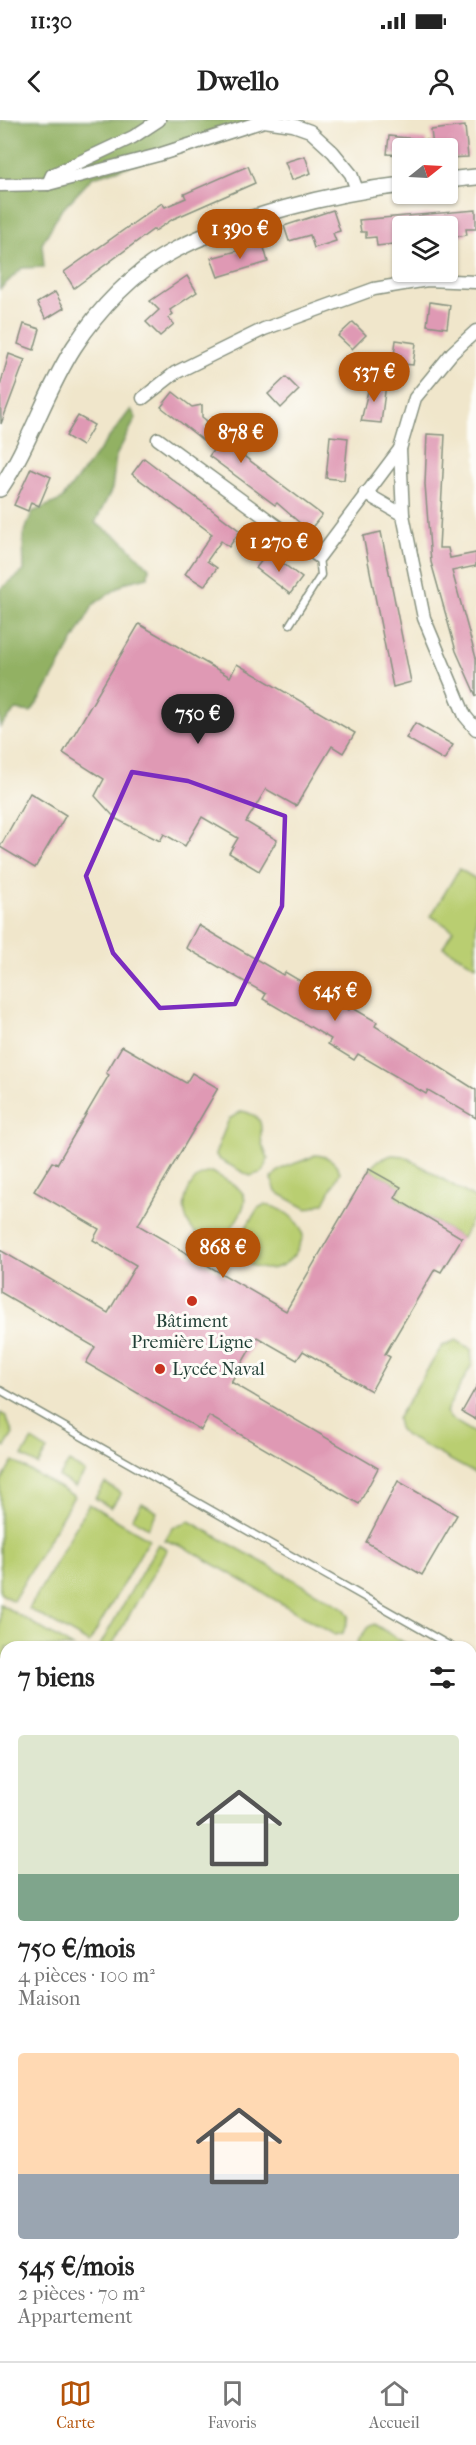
<!DOCTYPE html>
<html lang="fr">
<head>
<meta charset="utf-8">
<style>
  :root { --surface:#fff; --page:#f2f2f2; --text:#222; --muted:#767676; --line:#e0e0e0; --accent:#b45309 }
  body { margin:0; font-family:"IM FELL French Canon",serif; background:var(--page); color:var(--text); height:100vh; display:flex; flex-direction:column; font-size:22px; white-space:nowrap }
  * { box-sizing:border-box; margin:0 }
  p { font-size:20px; color:var(--muted) }
  .icon { flex:none; width:33px; height:33px; fill:none; stroke:currentColor; stroke-width:2; stroke-linecap:round; stroke-linejoin:round }
  .map { position:relative; flex:1; overflow:hidden }
  .drawer { position:absolute; left:0px; top:1521px; width:477px; height:720px; display:flex; flex-direction:column; background:var(--surface); border-radius:18px 18px 0 0; box-shadow:0 2px 4px #0004 }
  .drawer>* { flex:none }
  .needle { width:39px; rotate:72deg }
  .buttons { position:absolute; left:392px; top:18px; display:grid; gap:12px }
  .buttons a { display:grid; place-items:center; width:66px; height:66px; border-radius:6px; background:var(--surface); box-shadow:0 2px 4px #0004; font-size:30px }
  .price { position:absolute; translate:-50% -51px; padding:0 14px; border-radius:21px; background:var(--accent); color:#fff; font-size:20px; line-height:39px; filter:drop-shadow(0 2px 3px #0008) }
  .price::after { content:''; position:absolute; left:50%; top:36px; width:18px; height:14px; margin-left:-9px; background:inherit; clip-path:polygon(0 0,100% 0,50% 100%) }
  .price.selected { background:#222; color:#fff }
  ul { padding:0; list-style:none }
  li { display:grid; align-content:center; gap:12px; height:318px; padding:0 18px }
  li span { display:grid; place-items:center; height:186px; border-radius:6px; color:#555 }
  li>.icon { margin-inline-start:auto }
  span .icon { width:108px; height:108px; fill:#fffc; stroke-width:1 }
  li b { font-size:26px }
  h2 { display:flex; justify-content:space-between; align-items:center; height:72px; padding:0 18px; font-size:26px }
  .status { display:flex; justify-content:space-between; align-items:center; height:42px; padding:0 30px; background:var(--surface); direction:ltr }
  .status svg { height:16px; fill:currentColor }
  header { display:flex; justify-content:space-between; align-items:center; height:78px; padding:0 18px; background:var(--surface); font-size:27px; font-weight:800 }
  .dock { display:flex; justify-content:space-around; align-items:center; height:84px; border-top:2px solid var(--line); background:var(--surface); font-size:16px; color:var(--muted) }
  .dock a { display:grid; justify-items:center; gap:3px }
  .dock .selected { color:var(--accent) }
  .map>svg:first-child { display:block }
  .green { fill:#b9ce71; stroke:#6c8652; stroke-width:1.5 }
  .forest { fill:#92b163; stroke:#58774c; stroke-width:1.5 }
  .building { fill:#df99b4 }
  .lines { fill:none; stroke-linecap:round; stroke-linejoin:round }
  .service-casing { stroke:#889280; stroke-width:9 }
  .minor-casing { stroke:#889280; stroke-width:15 }
  .tertiary-casing { stroke:#889280; stroke-width:18 }
  .path { stroke:#889280; stroke-width:3; stroke-dasharray:1.5 4.5; stroke-linecap:butt }
  .service { stroke:#fff; stroke-width:6 }
  .minor { stroke:#fff; stroke-width:12 }
  .tertiary { stroke:#fff; stroke-width:15 }
  .marked { fill:none; stroke:#7b2cbf; stroke-width:4.5; stroke-linejoin:round }
  .poi-dot { fill:#c8321e; stroke:#fdfcf7; stroke-width:2 }
  .labels { text-anchor:middle; stroke-width:6; stroke-linejoin:round; paint-order:stroke }
  .poi-label { font-size:18px; fill:#1f3d34; stroke:#fdfcf7 }
</style>
</head>
<body>
<div class="status"><b>11:30</b><svg viewBox="0 0 49 12"><path d="M0 12V9h3v3zM5 12V6h3v6zM10 12V3h3v9zM15 12V0h3v12zM26 1h20v11H26zM47 4h2v5h-2z"/></svg></div>
<header><svg class="icon" aria-label="back" viewBox="0 0 24 24"><path d="M15 5l-7 7 7 7"/></svg>Dwello<svg class="icon" aria-label="person" viewBox="0 0 24 24"><circle cx="12" cy="8" r="4"/><path d="M4 21q1-7 8-7t8 7"/></svg></header>
<div class="map">
<svg width="476" height="2241" viewBox="0 0 476 2241">
  <rect width="100%" height="100%" fill="#fdfcf7"/>
  <filter id="ink" filterUnits="userSpaceOnUse"><feTurbulence type="fractalNoise" baseFrequency=".0167" numOctaves="2"/><feDisplacementMap in="SourceGraphic" scale="12" xChannelSelector="R" yChannelSelector="G"/><feConvolveMatrix kernelMatrix="1 2 1 2 8 2 1 2 1" color-interpolation-filters="sRGB"/></filter>
  <filter id="wash" filterUnits="userSpaceOnUse"><feTurbulence type="fractalNoise" baseFrequency=".008" numOctaves="4" result="noise"/><feDisplacementMap in="SourceGraphic" scale="24" xChannelSelector="R" yChannelSelector="G"/><feGaussianBlur stdDeviation="1.35" result="paint"/><feColorMatrix in="noise" values="0 0 0 0 0 0 0 0 0 0 0 0 0 0 0 0 0 1.4 0 .05"/><feComposite in="paint" operator="in"/></filter>
  <g filter="url(#wash)">
    <rect width="100%" height="100%" fill="#f0e6cb"/>
    <g class="green">
      <polygon points="459,749 476,759 476,846 443,827 453,810 431,796"/>
      <path d="M242,991C269,998 258,1008 262,1024C263,1028 266,1033 268,1038L263,1052L250,1056L220,1040L215,1034L229,999Z"/>
      <path d="M315,1035C327,1036 335,1040 340,1052L324,1083L307,1089L276,1072L272,1059C279,1044 299,1045 315,1035Z"/>
      <polygon points="392,1035 404,1036 476,1079 476,1092 462,1118 395,1078 401,1067 369,1049 379,1040"/>
      <path d="M212,1052C249,1073 255,1074 228,1113C213,1135 169,1105 190,1067C196,1057 200,1054 212,1052Z"/>
      <path d="M264,1085C280,1086 300,1099 303,1116C293,1149 268,1158 240,1139L236,1123L258,1088Z"/>
      <polygon points="456,1220 471,1229 472,1244 446,1292 450,1298 476,1314 476,1354 404,1315 399,1308 397,1299 442,1226"/>
      <polygon points="0,1293 6,1296 13,1314 5,1327 0,1324"/>
      <polygon points="32,1320 47,1330 38,1345 22,1336"/>
      <polygon points="13,1341 74,1376 13,1481 0,1473 0,1364"/>
      <polygon points="69,1342 85,1352 75,1367 59,1357"/>
      <polygon points="105,1363 121,1373 111,1388 95,1378"/>
      <polygon points="142,1383 157,1392 148,1408 132,1398"/>
      <polygon points="89,1384 149,1419 89,1523 29,1489"/>
      <polygon points="189,1401 344,1488 349,1496 343,1513 335,1515 188,1429 165,1420 172,1408"/>
      <polygon points="158,1424 167,1429 111,1527 99,1527"/>
      <polygon points="0,1484 73,1527 6,1527 6,1645 0,1642"/>
      <polygon points="374,1504 411,1527 359,1526 357,1522 368,1507"/>
      <polygon points="0,1704 6,1709 6,1755 0,1751"/>
      <polygon points="471,2020 476,2021 476,2083 471,2082"/>
    </g>
    <g class="forest">
      <polygon points="0,0 247,0 251,10 93,57 60,92 42,124 44,147 22,148 0,169"/>
      <polygon points="131,289 136,298 116,336 112,369 95,403 122,420 149,448 148,457 127,462 94,484 41,578 31,592 16,590 0,607 0,469 24,451 23,417 32,392 61,380"/>
    </g>
    <g id="blocks">
      <g class="building">
        <polygon points="465,6 468,37 447,38 447,28 433,27 431,10"/>
        <polygon points="389,16 426,20 426,28 402,28 402,35 387,34"/>
        <polygon points="305,36 311,53 292,60 285,42"/>
        <polygon points="248,46 255,63 173,99 155,111 154,109 74,168 64,152 162,83 165,87 186,78 184,74"/>
        <polygon points="333,90 340,111 333,113 336,121 314,128 310,115 289,121 284,106"/>
        <polygon points="476,90 476,109 466,109 467,115 455,117 455,110 447,111 447,106 402,106 402,123 377,126 376,117 366,118 366,112 361,112 359,100"/>
        <polygon points="263,124 268,142 218,157 211,138"/>
        <polygon points="187,156 197,172 170,190 173,194 168,198 174,204 160,216 146,202 159,190 150,181"/>
        <polygon points="55,172 64,188 46,199 37,183"/>
        <polygon points="430,182 450,185 447,208 427,205"/>
        <polygon points="353,202 366,215 352,229 338,216"/>
        <polygon points="24,204 40,209 34,230 18,224"/>
        <polygon points="396,220 416,223 413,245 393,243"/>
        <polygon points="9,234 25,240 1,304 0,266"/>
        <polygon points="286,257 299,270 281,288 268,274"/>
        <polygon points="370,262 386,264 381,303 361,301"/>
        <polygon points="173,272 192,287 202,285 202,297 207,301 204,306 322,395 309,411 277,383 275,385 209,336 214,329 161,287"/>
        <polygon points="78,296 94,305 82,326 66,316"/>
        <polygon points="427,314 445,315 439,428 448,428 450,438 476,433 476,446 452,451 476,538 476,576 456,531 431,442 425,364"/>
        <polygon points="330,316 348,318 344,360 326,358"/>
        <polygon points="144,338 240,411 229,427 221,421 207,441 217,448 204,466 185,454 212,414 132,354"/>
        <polygon points="31,348 51,357 39,386 31,382 28,391 14,385"/>
        <polygon points="381,412 411,562 393,567 363,416"/>
        <polygon points="268,432 302,458 290,474 256,448"/>
        <polygon points="139,504 230,557 237,544 355,613 343,633 332,626 296,686 266,669 246,702 277,720 259,751 229,733 238,718 202,697 185,726 164,714 160,721 116,699 95,676 104,659 63,633"/>
        <polygon points="415,603 453,625 444,640 406,618"/>
        <polygon points="30,673 66,695 35,748 0,727"/>
        <polygon points="198,805 283,855 285,852 349,890 351,887 377,902 375,906 476,970 476,998 428,970 426,974 358,934 354,940 328,924 331,919 263,879 266,874 186,828"/>
        <polygon points="122,926 186,963 192,953 218,968 138,1105 286,1191 369,1049 401,1067 395,1078 462,1118 441,1152 435,1149 385,1234 390,1237 371,1271 303,1231 297,1240 257,1217 231,1262 378,1348 359,1384 209,1296 201,1310 86,1243 95,1227 0,1172 0,1130 108,1193 136,1145 93,1120 99,1109 34,1071 52,1042 57,1044 109,955 106,953"/>
        <polygon points="476,1267 476,1300 462,1292"/>
        <polygon points="398,1361 457,1395 422,1455 366,1422"/>
      </g>
    </g>
  </g>
  <g filter="url(#ink)">
    <use href="#blocks" fill-opacity="0" stroke="#889280" stroke-width="1.5"/>
    <g class="lines">
      <g class="service-casing">
        <g id="service">
          <polyline points="290,504 321,455 319,437"/>
          <polyline points="0,1270 452,1527"/>
          <polyline points="471,1538 476,1541"/>
          <polyline points="471,1635 476,1626"/>
          <polyline points="0,1656 6,1660"/>
          <polyline points="0,1851 6,1854"/>
          <polyline points="471,2113 476,2104"/>
          <polyline points="191,2241 195,2235"/>
          <polyline points="399,2241 403,2235"/>
        </g>
      </g>
      <g class="minor-casing">
        <g id="minor">
          <polyline points="48,64 52,55 133,17 159,0"/>
          <polyline points="0,65 48,64 158,35 264,1 293,5 310,11 333,32 351,54 357,70"/>
          <polyline points="476,211 452,233 415,278 400,329 403,395 424,498 465,596 476,609"/>
          <polyline points="143,278 175,253 264,209 374,169 427,160 476,162"/>
          <polyline points="158,319 319,437 400,329"/>
          <polyline points="365,373 403,395"/>
          <polyline points="0,1698 6,1703"/>
          <polyline points="471,2009 476,2009"/>
        </g>
      </g>
      <g class="tertiary-casing">
        <g id="tertiary">
          <polyline points="447,60 476,57"/>
          <path d="M0,369C30,325 45,272 74,227C98,190 135,150 175,130C238,97 331,73 402,65"/>
        </g>
      </g>
      <polyline class="path" points="471,1648 476,1650"/>
      <use href="#service" class="service"/>
      <use href="#minor" class="minor"/>
      <use href="#tertiary" class="tertiary"/>
    </g>
  </g>
  <path class="marked" d="M132,652L188,661L285,696L282,786L235,884L160,888L113,833L86,756Z"/>
  <g class="poi-dot">
    <circle cx="192" cy="1181" r="6"/>
    <circle cx="160" cy="1249" r="6"/>
  </g>
  <g class="labels">
    <g class="poi-label">
      <text x="192" y="1207">Bâtiment<tspan x="192" dy="21">Première Ligne</tspan></text>
      <text x="172" y="1255" text-anchor="start">Lycée Naval</text>
    </g>
  </g>
</svg>
<div class="buttons">
<a><svg class="needle" viewBox="-14 -14 28 28"><path d="M0-13l5 13h-10z" fill="#e53935"/><path d="M0 13l5-13h-10z" fill="#767676"/></svg></a>
<a><svg class="icon" aria-label="layers" viewBox="0 0 24 24"><path d="M12 4l9 5-9 5-9-5zM3 14l9 5 9-5"/></svg></a>
</div>
<b class="price" style="left:240px;top:140px">1 390 €</b>
<b class="price" style="left:374px;top:283px">537 €</b>
<b class="price" style="left:241px;top:344px">878 €</b>
<b class="price" style="left:279px;top:453px">1 270 €</b>
<b class="price selected" style="left:198px;top:625px">750 €</b>
<b class="price" style="left:335px;top:902px">545 €</b>
<b class="price" style="left:223px;top:1159px">868 €</b>
<section class="drawer">
<h2>7 biens<svg class="icon" aria-label="filters" viewBox="0 0 24 24"><path d="M4 7h16M4 17h16"/><circle cx="9" cy="7" r="2"/><circle cx="15" cy="17" r="2"/></svg></h2>
<ul>
<li><span style="background:linear-gradient(#dfe7d0 75%,#7fa58c 0)"><svg class="icon" aria-label="home" viewBox="0 0 24 24"><path d="M3 11l9-7 9 7M6 9v11h12V9"/></svg></span><div><b>750 €/mois</b><p>4 pièces · 100 m²</p><p>Maison</p></div></li>
<li><span style="background:linear-gradient(#ffd9b3 65%,#9aa5b1 0)"><svg class="icon" aria-label="home" viewBox="0 0 24 24"><path d="M3 11l9-7 9 7M6 9v11h12V9"/></svg></span><div><b>545 €/mois</b><p>2 pièces · 70 m²</p><p>Appartement</p></div></li>
</ul>
</section>
</div>
<nav class="dock">
<a class="selected"><svg class="icon" aria-label="map" viewBox="0 0 24 24"><path d="M3 6l6-2 6 2 6-2v14l-6 2-6-2-6 2zM9 4v14M15 6v14"/></svg>Carte</a>
<a><svg class="icon" aria-label="saved" viewBox="0 0 24 24"><path d="M7 4h10v16l-5-4-5 4z"/></svg>Favoris</a>
<a><svg class="icon" aria-label="home" viewBox="0 0 24 24"><path d="M3 11l9-7 9 7M6 9v11h12V9"/></svg>Accueil</a>
</nav>
</body>
</html>
